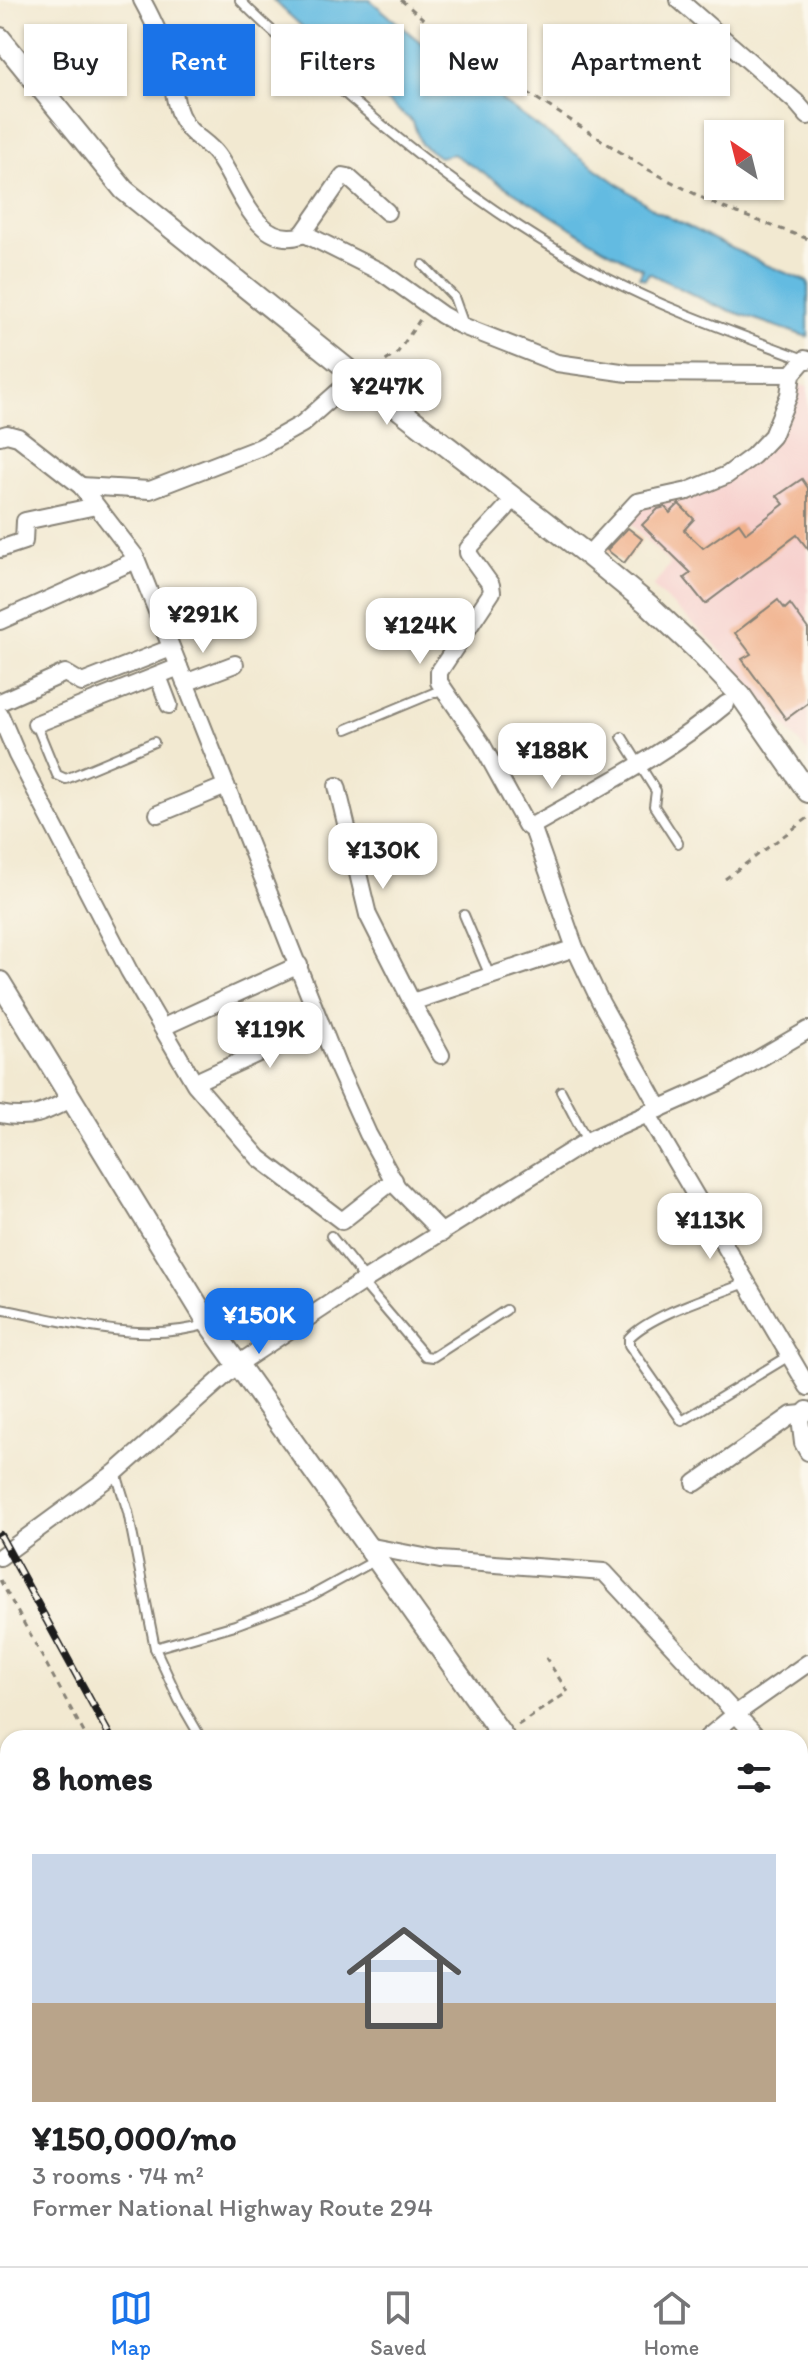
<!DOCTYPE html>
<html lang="en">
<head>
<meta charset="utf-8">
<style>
  :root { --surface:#fff; --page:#f2f2f2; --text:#202124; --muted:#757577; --line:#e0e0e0; --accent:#1a73e8 }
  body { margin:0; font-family:Itim,sans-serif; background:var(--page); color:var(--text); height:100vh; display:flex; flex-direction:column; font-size:30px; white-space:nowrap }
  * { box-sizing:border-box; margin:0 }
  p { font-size:26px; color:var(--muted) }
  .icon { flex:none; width:44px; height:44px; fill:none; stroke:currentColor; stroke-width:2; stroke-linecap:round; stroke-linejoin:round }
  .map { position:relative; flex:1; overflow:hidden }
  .details { position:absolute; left:0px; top:1730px; width:808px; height:536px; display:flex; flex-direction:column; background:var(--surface); border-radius:24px 24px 0 0; box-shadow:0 2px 6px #0004 }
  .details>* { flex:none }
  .hud { position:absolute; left:24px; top:24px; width:760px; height:72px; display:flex; gap:16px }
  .needle { width:52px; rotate:325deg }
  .tools { position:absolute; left:704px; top:120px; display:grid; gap:16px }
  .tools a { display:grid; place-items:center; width:80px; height:80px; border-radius:0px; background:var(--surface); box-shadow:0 2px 6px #0004; font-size:40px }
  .price { position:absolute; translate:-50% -68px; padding:0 18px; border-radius:16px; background:#fff; color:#222; font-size:26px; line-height:52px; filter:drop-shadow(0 2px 4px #0008) }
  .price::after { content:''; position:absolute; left:50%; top:48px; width:24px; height:18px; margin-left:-12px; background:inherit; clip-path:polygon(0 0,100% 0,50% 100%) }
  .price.active { background:var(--accent); color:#fff }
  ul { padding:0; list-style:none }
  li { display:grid; align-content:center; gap:16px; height:424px; padding:0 32px }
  li span { display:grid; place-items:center; height:248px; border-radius:0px; color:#555 }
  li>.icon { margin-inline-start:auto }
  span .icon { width:144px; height:144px; fill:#fffc; stroke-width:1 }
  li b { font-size:34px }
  h2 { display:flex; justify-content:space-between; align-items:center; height:96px; padding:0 32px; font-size:34px }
  .pill { padding:0 28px; border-radius:0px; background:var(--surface); box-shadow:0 2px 6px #0004; font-size:28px; line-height:72px }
  .pill.active { background:var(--accent); color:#fff }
  .dock { display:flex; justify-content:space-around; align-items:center; height:112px; border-top:2px solid var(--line); background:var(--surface); font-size:22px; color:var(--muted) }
  .dock a { display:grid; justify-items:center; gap:4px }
  .dock .active { color:var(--accent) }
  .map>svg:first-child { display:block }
  .built { fill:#f7d0cd }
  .water { fill:#64bbe1; stroke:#406c7e; stroke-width:2 }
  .building { fill:#f1b28e }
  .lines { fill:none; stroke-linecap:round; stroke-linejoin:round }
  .service-casing { stroke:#878276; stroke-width:12 }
  .minor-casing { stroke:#878276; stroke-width:20 }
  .tertiary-casing { stroke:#878276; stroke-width:24 }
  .primary-casing { stroke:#878276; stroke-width:28 }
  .path { stroke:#878276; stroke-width:3; stroke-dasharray:6 6; stroke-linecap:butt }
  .service { stroke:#fff; stroke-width:8 }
  .minor { stroke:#fff; stroke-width:16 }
  .tertiary { stroke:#fff; stroke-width:20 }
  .primary { stroke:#fbbe6e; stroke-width:24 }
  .rail-casing { stroke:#1c1c1c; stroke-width:8 }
  .rail { stroke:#fbf7ec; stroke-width:5; stroke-dasharray:15; stroke-linecap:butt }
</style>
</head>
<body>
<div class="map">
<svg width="808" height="2266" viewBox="0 0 808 2266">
  <rect width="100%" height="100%" fill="#fbf7ec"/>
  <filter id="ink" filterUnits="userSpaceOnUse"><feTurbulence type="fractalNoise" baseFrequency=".0125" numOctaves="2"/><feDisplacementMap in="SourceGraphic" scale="16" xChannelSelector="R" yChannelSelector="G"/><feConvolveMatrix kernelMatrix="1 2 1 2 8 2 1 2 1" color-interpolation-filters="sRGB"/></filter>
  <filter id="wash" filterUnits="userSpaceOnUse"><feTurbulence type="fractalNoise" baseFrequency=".006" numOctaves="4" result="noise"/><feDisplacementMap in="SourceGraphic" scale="32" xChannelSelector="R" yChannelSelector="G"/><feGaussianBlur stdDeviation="1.8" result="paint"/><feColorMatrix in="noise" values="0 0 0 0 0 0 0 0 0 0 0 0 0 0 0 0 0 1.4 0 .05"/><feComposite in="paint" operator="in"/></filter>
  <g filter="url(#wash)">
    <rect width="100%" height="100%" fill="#f2e9d1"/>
    <polygon class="built" points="794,384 808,386 808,753 711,640 653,587 670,564 626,518 641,506 694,496 782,431 791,414"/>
    <polygon class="water" points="273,0 370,0 450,67 475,70 495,84 502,101 656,211 764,264 808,282 808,337 716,306 649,273 645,279 639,277 643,269 603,248 453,154 439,157 421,144 413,122 364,83 358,86 353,81 355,75"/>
    <g id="blocks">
      <g class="building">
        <polygon points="802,479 808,488 808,549 797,535 705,604 684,578 691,573 642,525 658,509 665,507 670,513 679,504 694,519 684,530 703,548 739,523 746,533 784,504 777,496"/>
        <polygon points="628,528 642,539 624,563 607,550"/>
        <polygon points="778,600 785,609 790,604 808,629 808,703 786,719 742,659 751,654 735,633"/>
      </g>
    </g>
  </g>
  <g filter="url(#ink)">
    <use href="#blocks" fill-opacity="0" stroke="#878276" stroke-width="2"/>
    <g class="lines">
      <g class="service-casing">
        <g id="service">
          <path d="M240,0C266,28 297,52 326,77C412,153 505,225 607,278C670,311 738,334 804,359"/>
          <polyline points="423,265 454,297 464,325"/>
          <polyline points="36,724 57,775 66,779 154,742"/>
          <polyline points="347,729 443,689"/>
          <polyline points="622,737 656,791 654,806 678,843"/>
          <polyline points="464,915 490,976"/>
          <polyline points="561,1091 587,1141"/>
          <polyline points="331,1236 365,1279"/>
          <polyline points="362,1282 425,1356 433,1357 506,1310"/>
          <path d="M746,1283C713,1296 652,1314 629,1338V1345L682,1421L789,1356"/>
          <path d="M0,1309C68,1321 140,1345 208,1324"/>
          <polyline points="116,1473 128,1512 155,1648 179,1700 201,1738"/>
          <polyline points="155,1648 235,1625 307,1598 376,1560"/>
          <polyline points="416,2258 420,2266"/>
        </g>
      </g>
      <g class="minor-casing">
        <g id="minor">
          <path d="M142,0C154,22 164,43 170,67C174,84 173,99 180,115C190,137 205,139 217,155C239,184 255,250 302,235L343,176L348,177L387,212"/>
          <polyline points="679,0 796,102 808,116"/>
          <polyline points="303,233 383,273 442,315 460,325 557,363 628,373 792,374"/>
          <polyline points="0,436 7,434 18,437 81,486 135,556 337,1065 368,1134 397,1187 442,1233"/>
          <polyline points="81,486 150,490 261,447 302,424 347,384"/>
          <polyline points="506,508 468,549 468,553 491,585 492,592 439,672 439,682 481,743 526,825 534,831"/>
          <polyline points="0,549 24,541 25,521 96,506"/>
          <polyline points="588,555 637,502 688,491 727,475 753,456 772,436 789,395 792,374 805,359 808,360"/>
          <polyline points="0,621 136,560"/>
          <polyline points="158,676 169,705"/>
          <polyline points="185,683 235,664"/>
          <polyline points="0,702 65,673 82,683 171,648"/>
          <polyline points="0,715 17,755 129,971 195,1084 259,1158 342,1221 394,1180"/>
          <polyline points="36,724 179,667"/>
          <polyline points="337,786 368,915 412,1002"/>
          <polyline points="158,814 226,786"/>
          <polyline points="170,1024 299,965"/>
          <polyline points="441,1055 412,1002 575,948"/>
          <polyline points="202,1079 321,1024"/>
          <path d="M660,1109L601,1003L575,948L532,826C598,788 668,753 726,704"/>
          <polyline points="647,1113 808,1387"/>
          <path d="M0,1114C31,1120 44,1113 71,1099"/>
          <polyline points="807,1410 800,1418 803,1443 808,1452"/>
          <polyline points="695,1483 792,1415 803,1414"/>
          <polyline points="367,1546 440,1560 604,1572 758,1738"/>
          <polyline points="0,1557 116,1472 238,1364 362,1282 587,1141 719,1082 808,1030"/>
          <polyline points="707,1738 737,1713 808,1663"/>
          <polyline points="800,1787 808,1797"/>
          <polyline points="0,2247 9,2266"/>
          <polyline points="261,2258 271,2266"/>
          <polyline points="370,2258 375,2266"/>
          <polyline points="210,2266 223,2258"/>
        </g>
      </g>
      <g class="tertiary-casing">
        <g id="tertiary">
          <polyline points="0,38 124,190 356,376 588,555 649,605 696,649 741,696 808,792"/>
          <polyline points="0,982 209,1324 504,1738"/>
          <polyline points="800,2128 808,2138"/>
        </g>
      </g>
      <g class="primary-casing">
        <g id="primary">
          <polyline points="800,2035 808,2028"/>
          <polyline points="541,2266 550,2258"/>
        </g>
      </g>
      <g class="path">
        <polyline points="401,0 459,49 647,169 718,206 808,239"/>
        <polyline points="376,368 398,352 421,318"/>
        <polyline points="725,879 808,818"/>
        <polyline points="0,1580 87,1738"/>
        <polyline points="518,1725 568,1692 546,1658"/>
      </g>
      <use href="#service" class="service"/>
      <use href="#minor" class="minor"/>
      <use href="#tertiary" class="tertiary"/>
      <use href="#primary" class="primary"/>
      <g class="rail-casing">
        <g id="rail">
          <polyline points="0,1535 111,1738"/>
          <polyline points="393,2258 398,2266"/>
        </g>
      </g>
      <use href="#rail" class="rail"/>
    </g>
  </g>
</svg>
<div class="tools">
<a><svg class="needle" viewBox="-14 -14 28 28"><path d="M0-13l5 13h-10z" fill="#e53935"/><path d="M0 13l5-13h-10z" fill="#757577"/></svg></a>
</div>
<b class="price" style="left:387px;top:427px">¥247K</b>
<b class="price" style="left:203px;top:655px">¥291K</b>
<b class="price" style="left:420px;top:666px">¥124K</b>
<b class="price" style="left:552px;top:791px">¥188K</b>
<b class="price" style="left:383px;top:891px">¥130K</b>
<b class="price" style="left:270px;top:1070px">¥119K</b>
<b class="price" style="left:710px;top:1261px">¥113K</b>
<b class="price active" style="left:259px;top:1356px">¥150K</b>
<div class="hud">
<a class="pill">Buy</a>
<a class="pill active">Rent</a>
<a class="pill">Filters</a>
<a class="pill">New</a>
<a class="pill">Apartment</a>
</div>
<section class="details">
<h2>8 homes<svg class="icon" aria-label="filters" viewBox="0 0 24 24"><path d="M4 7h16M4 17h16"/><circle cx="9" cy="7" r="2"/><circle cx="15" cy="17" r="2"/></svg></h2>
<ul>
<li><span style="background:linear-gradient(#c9d6e8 60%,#b9a48a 0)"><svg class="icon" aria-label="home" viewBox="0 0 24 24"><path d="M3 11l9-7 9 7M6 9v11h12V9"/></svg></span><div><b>¥150,000/mo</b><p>3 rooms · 74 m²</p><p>Former National Highway Route 294</p></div></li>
</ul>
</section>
</div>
<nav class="dock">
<a class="active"><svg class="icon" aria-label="map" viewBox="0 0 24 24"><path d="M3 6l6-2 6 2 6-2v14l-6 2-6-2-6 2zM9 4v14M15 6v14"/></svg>Map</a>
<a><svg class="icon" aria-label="saved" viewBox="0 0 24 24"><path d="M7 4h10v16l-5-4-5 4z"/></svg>Saved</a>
<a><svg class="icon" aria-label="home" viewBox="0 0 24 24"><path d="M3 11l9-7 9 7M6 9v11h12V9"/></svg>Home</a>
</nav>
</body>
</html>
